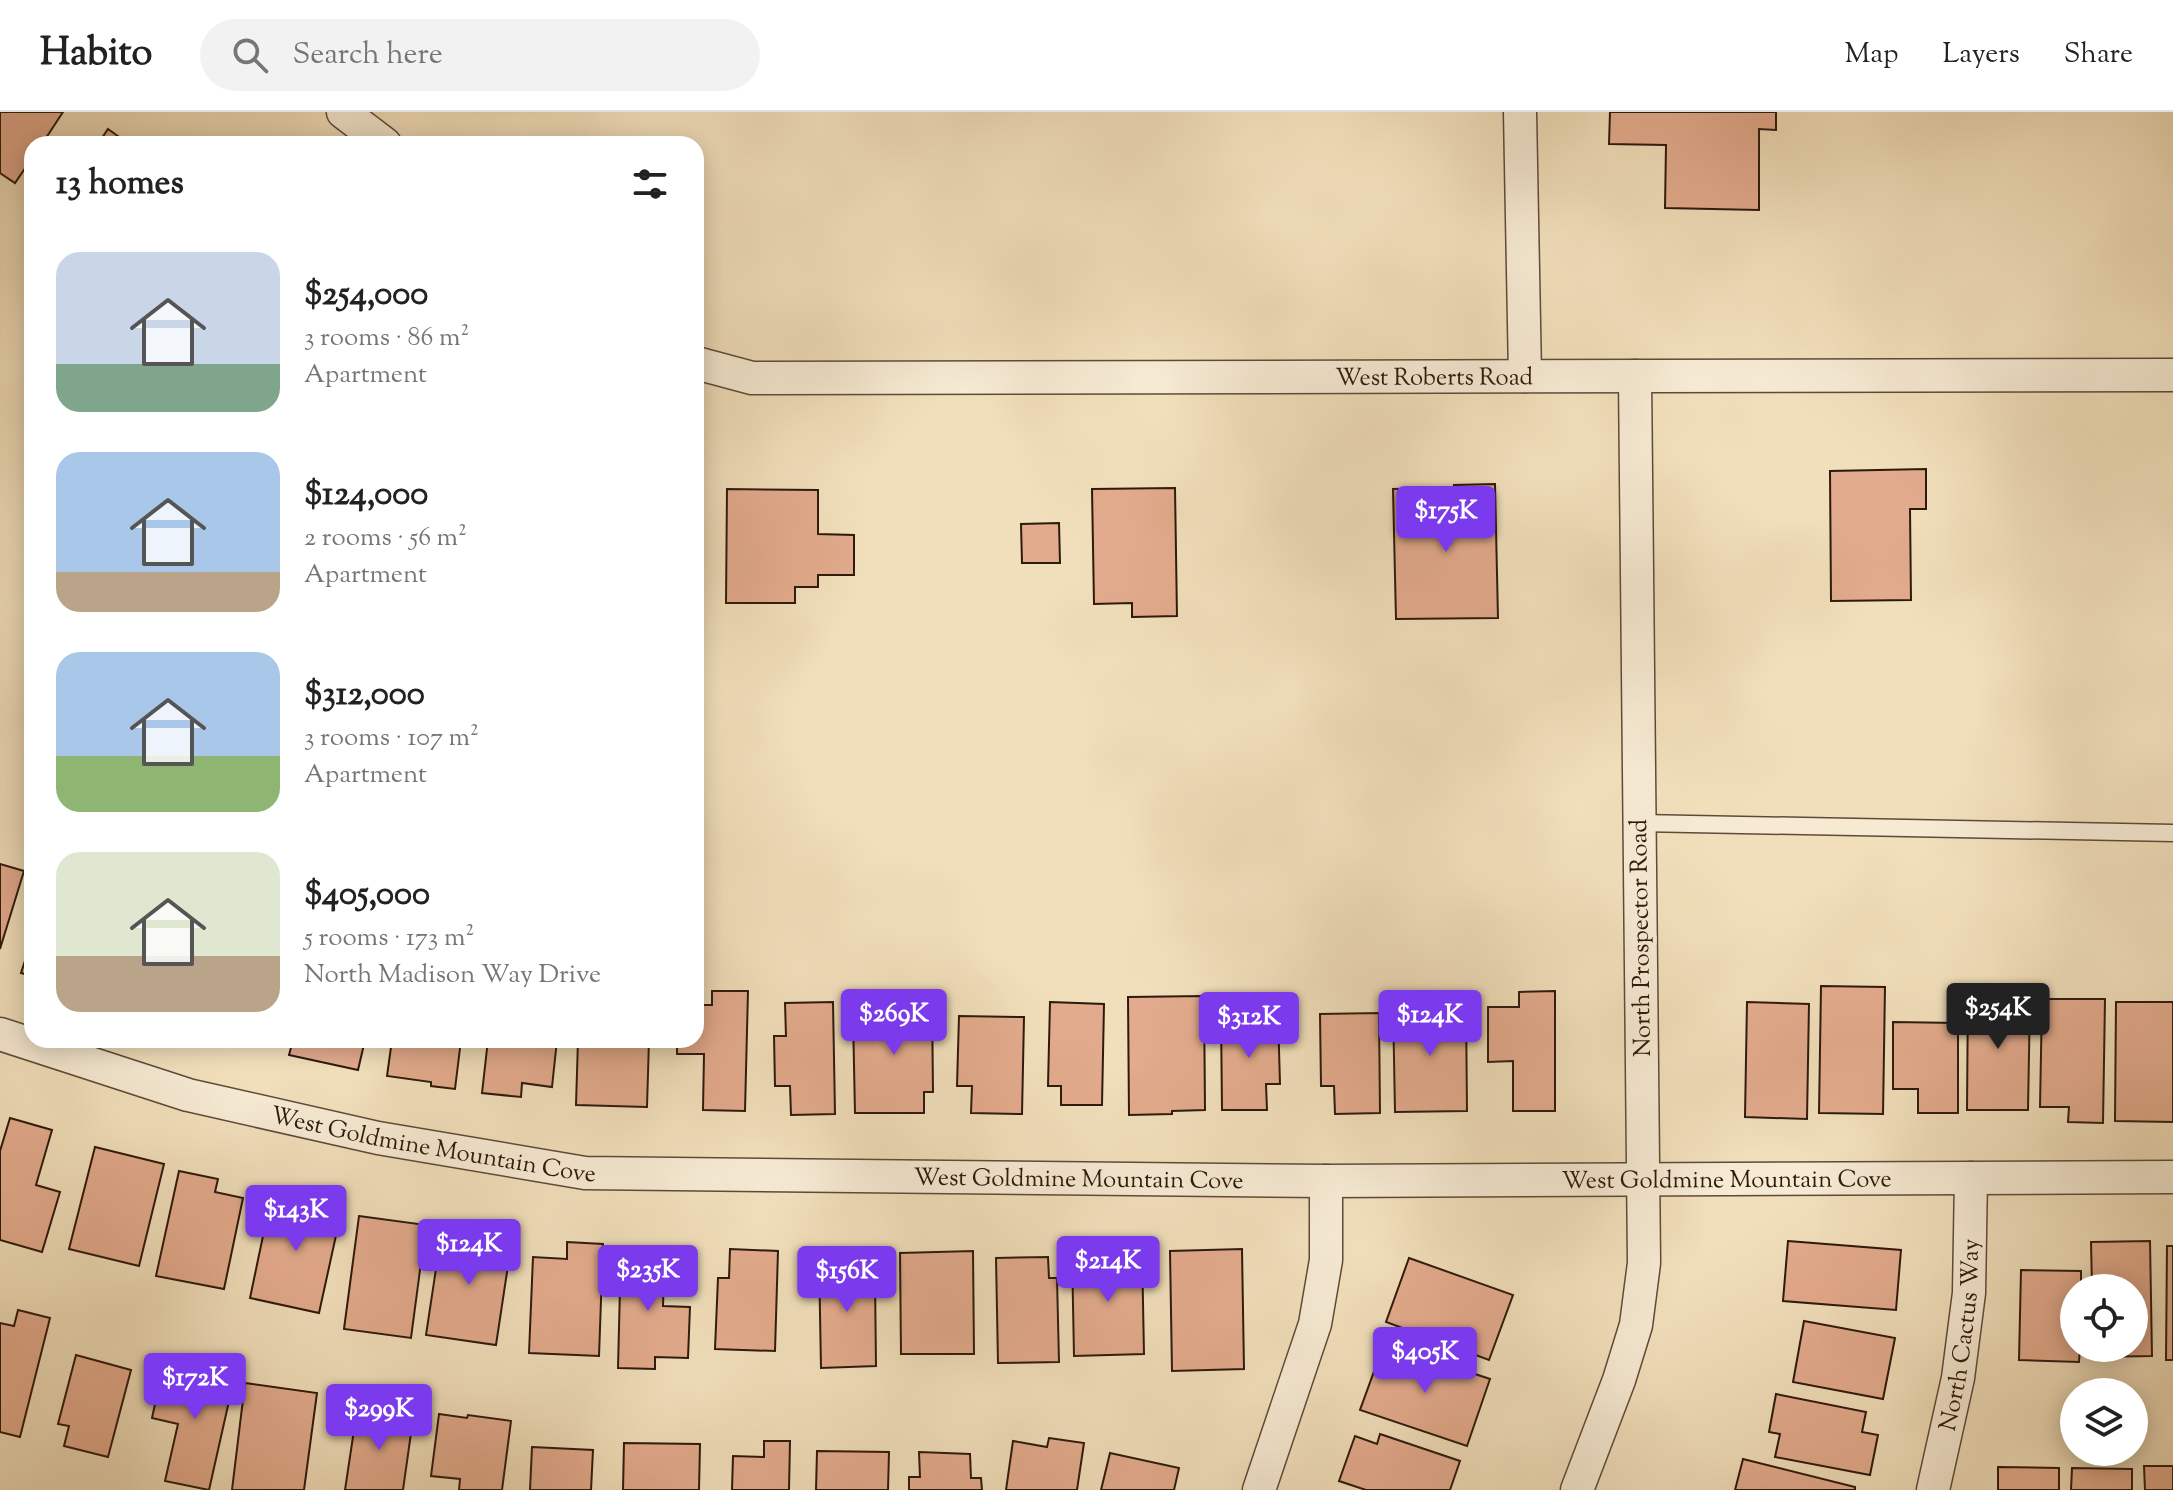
<!DOCTYPE html>
<html lang="en">
<head>
<meta charset="utf-8">
<style>
  :root { --surface:#fff; --page:#f2f2f2; --text:#222; --muted:#767676; --line:#e0e0e0; --accent:#7c3aed }
  body { margin:0; font-family:"Sorts Mill Goudy",serif; background:var(--page); color:var(--text); height:100vh; display:flex; flex-direction:column; font-size:30px; white-space:nowrap }
  * { box-sizing:border-box; margin:0 }
  p { font-size:26px; color:var(--muted) }
  .icon { flex:none; width:44px; height:44px; fill:none; stroke:currentColor; stroke-width:2; stroke-linecap:round; stroke-linejoin:round }
  .map { position:relative; flex:1; overflow:hidden }
  .panel { position:absolute; left:24px; top:24px; width:680px; height:912px; display:flex; flex-direction:column; background:var(--surface); border-radius:24px; box-shadow:0 4px 20px #0003 }
  .panel>* { flex:none }
  .fabs { position:absolute; left:2060px; top:1162px; display:grid; gap:16px }
  .fabs a { display:grid; place-items:center; width:88px; height:88px; border-radius:50%; background:var(--surface); box-shadow:0 4px 20px #0003; font-size:40px }
  .price { position:absolute; translate:-50% -68px; padding:0 18px; border-radius:8px; background:var(--accent); color:#fff; font-size:26px; line-height:52px; filter:drop-shadow(0 2px 4px #0008) }
  .price::after { content:''; position:absolute; left:50%; top:48px; width:24px; height:18px; margin-left:-12px; background:inherit; clip-path:polygon(0 0,100% 0,50% 100%) }
  .price.current { background:#222; color:#fff }
  ul { padding:0; list-style:none }
  li { display:flex; align-items:center; gap:24px; height:200px; padding:0 32px }
  li span { display:grid; place-items:center; flex:none; width:224px; height:160px; border-radius:24px; color:#555 }
  li>.icon { margin-inline-start:auto }
  span .icon { width:96px; height:96px; fill:#fffc; stroke-width:1 }
  li b { font-size:34px }
  h2 { display:flex; justify-content:space-between; align-items:center; height:96px; padding:0 32px; font-size:34px }
  header { display:flex; align-items:center; gap:48px; box-sizing:border-box; height:112px; padding:0 40px; background:var(--surface); border-bottom:2px solid var(--line) }
  header strong { font-size:38px }
  nav { display:flex; gap:44px; margin-inline-start:auto; font-size:28px }
  .search { width:560px; height:72px; background:var(--page); display:flex; align-items:center; gap:20px; box-sizing:border-box; padding:0 28px; border-radius:44px; color:var(--muted); font-size:30px }
  .map>svg:first-child { display:block }
  .building { fill:#e3ab8d; stroke:#2e190d; stroke-width:2 }
  .lines { fill:none; stroke-linecap:round; stroke-linejoin:round }
  .lane-casing { stroke:#5f4a38; stroke-width:19 }
  .street-casing { stroke:#5f4a38; stroke-width:35 }
  .lane { stroke:#f6ead3; stroke-width:16 }
  .street { stroke:#f6ead3; stroke-width:32 }
  .labels { text-anchor:middle; stroke-width:8; stroke-linejoin:round; paint-order:stroke }
  .street-label { font-size:24px; fill:#2e190d; stroke:#f6ead3 }
</style>
</head>
<body>
<header>
<strong>Habito</strong>
<div class="search"><svg class="icon" aria-label="search" viewBox="0 0 24 24"><circle cx="10" cy="10" r="6"/><path d="M15 15l6 6"/></svg>Search here</div>
<nav><a>Map</a><a>Layers</a><a>Share</a></nav>
</header>
<div class="map">
<svg width="2173" height="1378" viewBox="0 0 2173 1378">
  <rect width="100%" height="100%" fill="#f1dfbb"/>
  <filter id="stains"><feTurbulence type="fractalNoise" baseFrequency=".0025" numOctaves="4"/><feColorMatrix values="0 0 0 0 .2 0 0 0 0 .09 0 0 0 0 .02 0 0 0 .5 -.17"/></filter>
  <radialGradient id="worn" r=".72"><stop offset=".6" stop-color="#630" stop-opacity="0"/><stop offset="1" stop-color="#630" stop-opacity=".3"/></radialGradient>
  <g class="building">
    <polygon points="0,0 63,0 42,32 32,32 32,46 15,71 0,61"/>
    <polygon points="1610,0 1776,0 1776,18 1759,17 1759,98 1665,96 1666,33 1609,32"/>
    <polygon points="108,17 129,32 98,32"/>
    <polygon points="1926,357 1926,397 1910,397 1911,488 1831,489 1830,359"/>
    <polygon points="1495,372 1498,506 1396,507 1393,377 1442,376 1443,415 1455,415 1454,373"/>
    <polygon points="1175,376 1177,504 1132,505 1132,491 1094,492 1092,377"/>
    <polygon points="727,377 818,378 818,422 854,423 854,463 818,463 818,475 795,475 795,491 726,491"/>
    <polygon points="1059,411 1060,451 1022,451 1021,412"/>
    <polygon points="0,752 24,759 0,837"/>
    <polygon points="32,827 32,864 21,861"/>
    <polygon points="1821,874 1885,875 1883,1002 1819,1001"/>
    <polygon points="1968,876 2002,876 2002,887 2030,887 2028,998 1967,998"/>
    <polygon points="712,879 748,879 745,999 703,998 704,942 677,942 677,928 696,928 696,893 712,893"/>
    <polygon points="1555,879 1555,999 1513,999 1513,949 1488,950 1488,895 1519,895 1519,880"/>
    <polygon points="1204,884 1205,998 1172,999 1172,1002 1129,1003 1128,885"/>
    <polygon points="2042,887 2105,887 2103,1011 2068,1010 2069,995 2040,995"/>
    <polygon points="932,888 933,980 924,980 924,1001 855,1001 853,905 871,905 871,889"/>
    <polygon points="833,890 835,1002 791,1003 790,974 775,974 774,924 786,924 785,891"/>
    <polygon points="1050,890 1104,892 1102,993 1061,993 1061,974 1048,974"/>
    <polygon points="1747,890 1809,892 1807,1007 1745,1005"/>
    <polygon points="2116,890 2173,890 2173,1010 2115,1009"/>
    <polygon points="1466,892 1467,999 1395,1000 1393,893"/>
    <polygon points="1379,901 1380,1001 1335,1002 1334,974 1321,974 1320,902"/>
    <polygon points="1278,902 1280,972 1266,972 1267,998 1222,998 1221,904"/>
    <polygon points="959,904 1024,905 1022,1002 971,1001 972,974 957,974"/>
    <polygon points="1893,910 1958,911 1958,1001 1918,1001 1918,977 1893,977"/>
    <polygon points="293,928 365,928 358,958 289,943"/>
    <polygon points="392,928 461,928 455,977 431,974 431,970 387,964"/>
    <polygon points="488,928 557,928 552,975 522,971 521,985 482,981"/>
    <polygon points="578,928 649,928 647,995 576,993"/>
    <polygon points="10,1006 52,1018 36,1073 60,1080 42,1140 0,1128 0,1039"/>
    <polygon points="95,1035 164,1052 139,1154 69,1137"/>
    <polygon points="179,1059 218,1067 215,1080 243,1086 224,1177 156,1164"/>
    <polygon points="272,1081 342,1096 319,1201 250,1186"/>
    <polygon points="359,1104 426,1113 411,1226 344,1217"/>
    <polygon points="442,1117 512,1127 496,1233 426,1223"/>
    <polygon points="1788,1129 1901,1138 1896,1198 1783,1189"/>
    <polygon points="2150,1129 2152,1244 2093,1245 2093,1236 2134,1236 2134,1176 2092,1176 2091,1130"/>
    <polygon points="567,1130 603,1132 599,1244 529,1241 533,1145 567,1147"/>
    <polygon points="2167,1134 2173,1134 2173,1248 2166,1248"/>
    <polygon points="621,1136 665,1138 663,1194 690,1195 688,1246 655,1245 655,1257 618,1256"/>
    <polygon points="730,1137 778,1139 775,1239 715,1237 718,1166 729,1166"/>
    <polygon points="1242,1137 1244,1257 1172,1259 1170,1139"/>
    <polygon points="973,1139 974,1242 901,1242 900,1141"/>
    <polygon points="1142,1139 1144,1242 1074,1244 1072,1141"/>
    <polygon points="1048,1145 1049,1166 1057,1166 1059,1250 998,1251 996,1146"/>
    <polygon points="1409,1146 1513,1183 1489,1248 1386,1210"/>
    <polygon points="819,1147 864,1147 864,1166 875,1166 876,1254 821,1256"/>
    <polygon points="2021,1158 2081,1159 2081,1176 2074,1176 2074,1236 2080,1236 2079,1250 2019,1248"/>
    <polygon points="18,1198 50,1206 20,1325 0,1320 0,1211 14,1214"/>
    <polygon points="1804,1209 1895,1226 1883,1287 1793,1270"/>
    <polygon points="1384,1232 1490,1267 1467,1334 1360,1298"/>
    <polygon points="76,1243 131,1258 108,1345 64,1334 69,1314 58,1312"/>
    <polygon points="202,1250 236,1258 209,1378 165,1369 178,1312 152,1306 162,1259 198,1267"/>
    <polygon points="245,1271 317,1281 304,1378 232,1378"/>
    <polygon points="1776,1282 1866,1300 1862,1320 1878,1323 1870,1363 1775,1345 1780,1322 1769,1320"/>
    <polygon points="357,1298 413,1307 403,1378 345,1378"/>
    <polygon points="439,1302 467,1306 468,1303 511,1309 502,1378 459,1378 460,1367 431,1364"/>
    <polygon points="1380,1322 1460,1349 1450,1378 1366,1378 1339,1369 1355,1324 1377,1332"/>
    <polygon points="1049,1326 1084,1331 1077,1378 1006,1378 1013,1329 1047,1335"/>
    <polygon points="764,1329 790,1329 789,1378 732,1378 733,1344 764,1345"/>
    <polygon points="624,1331 700,1332 699,1378 623,1378"/>
    <polygon points="532,1335 593,1338 591,1378 530,1378"/>
    <polygon points="817,1339 889,1340 888,1378 816,1378"/>
    <polygon points="919,1340 970,1342 971,1366 981,1366 982,1378 909,1378 909,1365 920,1365"/>
    <polygon points="1110,1341 1179,1356 1174,1378 1101,1378"/>
    <polygon points="1743,1347 1855,1375 1855,1378 1735,1378"/>
    <polygon points="2144,1354 2173,1354 2173,1378 2145,1378"/>
    <polygon points="1998,1355 2059,1356 2059,1378 1998,1378"/>
    <polygon points="2072,1356 2132,1357 2132,1378 2071,1378"/>
  </g>
  <g class="lines">
    <g class="lane-casing">
      <polyline id="lane" points="1639,711 2173,721"/>
    </g>
    <g class="street-casing">
      <g id="street">
        <polyline points="343,0 385,32"/>
        <polyline points="1520,0 1525,264"/>
        <path id="s1" d="M696,251L752,266L2173,263"/>
        <path id="s2" d="M0,922L188,983L378,1026L585,1061L1326,1069L2173,1065"/>
        <polyline points="1259,1378 1315,1212 1326,1148 1326,1069"/>
        <polyline points="1577,1378 1619,1268 1636,1213 1644,1151 1635,264"/>
        <path id="s3" d="M1933,1378L1958,1266L1969,1181L1971,1066"/>
      </g>
    </g>
    <use href="#lane" class="lane"/>
    <use href="#street" class="street"/>
  </g>
  <g class="labels">
    <g class="street-label">
      <text dy="8" stroke="none"><textPath href="#s1" startOffset="740">West Roberts Road</textPath></text>
      <text transform="translate(1640 826) rotate(-91)" y="8">North Prospector Road</text>
      <text dy="8" stroke="none"><textPath href="#s2" startOffset="448">West Goldmine Mountain Cove</textPath></text>
      <text dy="8" stroke="none"><textPath href="#s2" startOffset="1096">West Goldmine Mountain Cove</textPath></text>
      <text dy="8" stroke="none"><textPath href="#s2" startOffset="1744">West Goldmine Mountain Cove</textPath></text>
      <text dy="8" stroke="none"><textPath href="#s3" startOffset="158">North Cactus Way</textPath></text>
    </g>
  </g>
  <rect width="100%" height="100%" filter="url(#stains)"/>
  <rect width="100%" height="100%" fill="url(#worn)"/>
</svg>
<div class="fabs">
<a><svg class="icon" aria-label="locate" viewBox="0 0 24 24"><circle cx="12" cy="12" r="6"/><path d="M12 2v4M12 18v4M2 12h4M18 12h4"/></svg></a>
<a><svg class="icon" aria-label="layers" viewBox="0 0 24 24"><path d="M12 4l9 5-9 5-9-5zM3 14l9 5 9-5"/></svg></a>
</div>
<b class="price" style="left:1446px;top:442px">$175K</b>
<b class="price current" style="left:1998px;top:939px">$254K</b>
<b class="price" style="left:894px;top:945px">$269K</b>
<b class="price" style="left:1430px;top:946px">$124K</b>
<b class="price" style="left:1249px;top:948px">$312K</b>
<b class="price" style="left:296px;top:1141px">$143K</b>
<b class="price" style="left:469px;top:1175px">$124K</b>
<b class="price" style="left:1108px;top:1192px">$214K</b>
<b class="price" style="left:648px;top:1201px">$235K</b>
<b class="price" style="left:847px;top:1202px">$156K</b>
<b class="price" style="left:1425px;top:1283px">$405K</b>
<b class="price" style="left:195px;top:1309px">$172K</b>
<b class="price" style="left:379px;top:1340px">$299K</b>
<section class="panel">
<h2>13 homes<svg class="icon" aria-label="filters" viewBox="0 0 24 24"><path d="M4 7h16M4 17h16"/><circle cx="9" cy="7" r="2"/><circle cx="15" cy="17" r="2"/></svg></h2>
<ul>
<li><span style="background:linear-gradient(#c9d6e8 70%,#7fa58c 0)"><svg class="icon" aria-label="home" viewBox="0 0 24 24"><path d="M3 11l9-7 9 7M6 9v11h12V9"/></svg></span><div><b>$254,000</b><p>3 rooms · 86 m²</p><p>Apartment</p></div></li>
<li><span style="background:linear-gradient(#a9c7e8 75%,#b9a48a 0)"><svg class="icon" aria-label="home" viewBox="0 0 24 24"><path d="M3 11l9-7 9 7M6 9v11h12V9"/></svg></span><div><b>$124,000</b><p>2 rooms · 56 m²</p><p>Apartment</p></div></li>
<li><span style="background:linear-gradient(#a9c7e8 65%,#8fb573 0)"><svg class="icon" aria-label="home" viewBox="0 0 24 24"><path d="M3 11l9-7 9 7M6 9v11h12V9"/></svg></span><div><b>$312,000</b><p>3 rooms · 107 m²</p><p>Apartment</p></div></li>
<li><span style="background:linear-gradient(#dfe7d0 65%,#b9a48a 0)"><svg class="icon" aria-label="home" viewBox="0 0 24 24"><path d="M3 11l9-7 9 7M6 9v11h12V9"/></svg></span><div><b>$405,000</b><p>5 rooms · 173 m²</p><p>North Madison Way Drive</p></div></li>
</ul>
</section>
</div>
</body>
</html>
